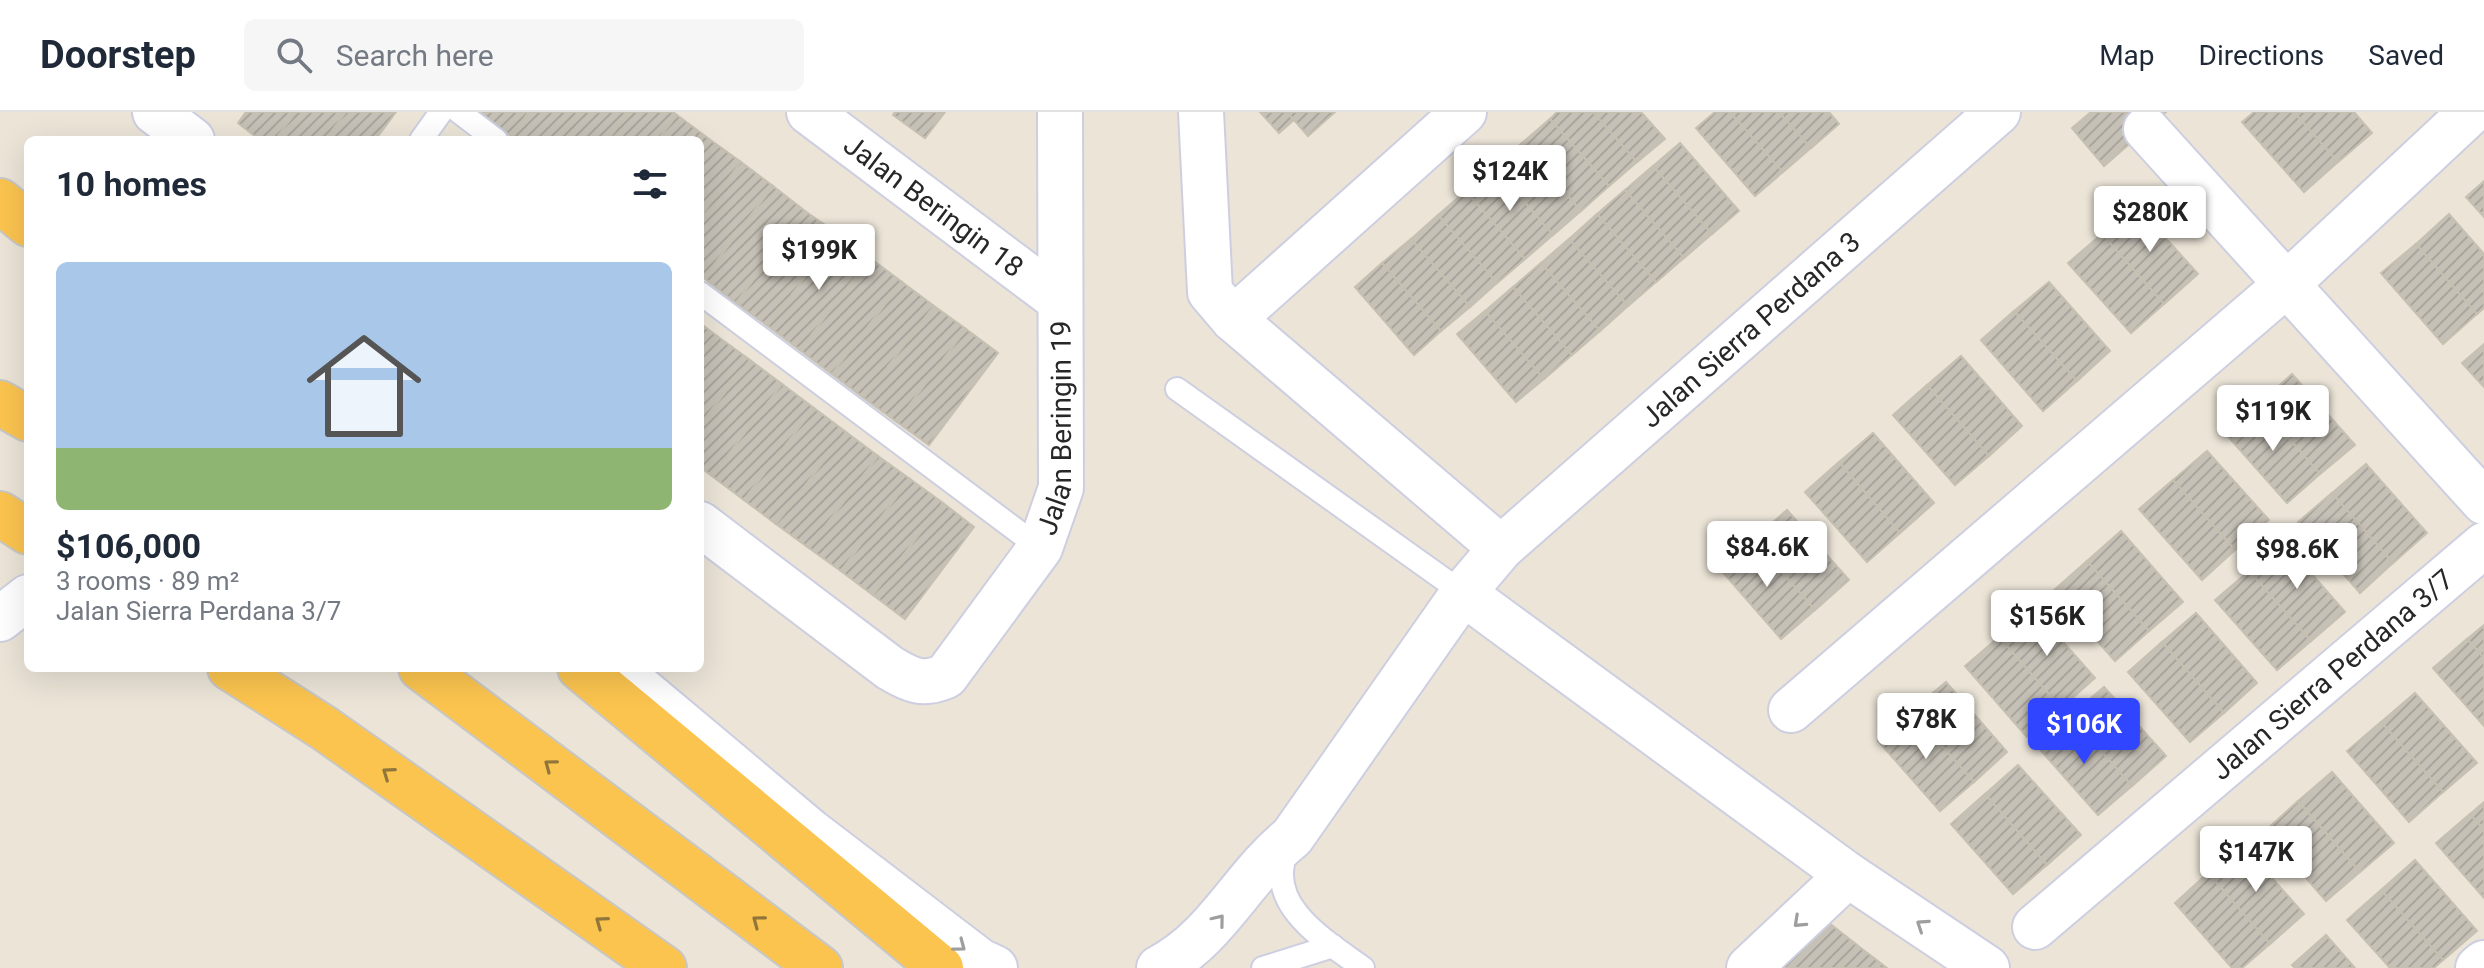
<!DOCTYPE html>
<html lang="en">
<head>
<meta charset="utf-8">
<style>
  :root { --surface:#fff; --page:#f6f6f7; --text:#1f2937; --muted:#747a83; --line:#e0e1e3; --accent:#3045ff }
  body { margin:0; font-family:Roboto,sans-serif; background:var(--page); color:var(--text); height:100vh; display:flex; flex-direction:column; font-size:30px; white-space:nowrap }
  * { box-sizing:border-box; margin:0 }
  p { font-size:26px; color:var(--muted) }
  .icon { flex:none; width:44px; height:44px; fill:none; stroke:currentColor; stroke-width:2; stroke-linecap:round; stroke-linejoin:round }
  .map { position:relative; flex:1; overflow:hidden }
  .drawer { position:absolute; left:24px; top:24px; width:680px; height:536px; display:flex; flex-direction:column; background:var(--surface); border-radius:12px; box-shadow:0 8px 32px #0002 }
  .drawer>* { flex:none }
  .price { position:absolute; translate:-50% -68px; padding:0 18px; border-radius:8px; background:#fff; color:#222; font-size:26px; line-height:52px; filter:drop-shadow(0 2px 4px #0008) }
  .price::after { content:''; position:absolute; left:50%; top:48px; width:24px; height:18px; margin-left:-12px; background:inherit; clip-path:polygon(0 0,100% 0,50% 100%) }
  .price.current { background:var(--accent); color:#fff }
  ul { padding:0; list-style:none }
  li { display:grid; align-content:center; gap:16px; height:424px; padding:0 32px }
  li+li { border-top:2px solid var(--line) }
  li span { display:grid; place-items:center; height:248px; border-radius:12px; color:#555 }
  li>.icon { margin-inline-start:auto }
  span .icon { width:144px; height:144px; fill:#fffc; stroke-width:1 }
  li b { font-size:34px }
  h2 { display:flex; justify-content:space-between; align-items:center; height:96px; padding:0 32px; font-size:34px }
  header { display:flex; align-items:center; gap:48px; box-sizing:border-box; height:112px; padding:0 40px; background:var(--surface); border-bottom:2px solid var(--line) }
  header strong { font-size:38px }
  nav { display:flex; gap:44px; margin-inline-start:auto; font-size:28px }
  .search { width:560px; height:72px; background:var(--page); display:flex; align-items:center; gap:20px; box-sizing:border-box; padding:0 28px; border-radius:12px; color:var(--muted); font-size:30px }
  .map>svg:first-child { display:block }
  .building { fill:url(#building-hatch); stroke:#c6c0b1; stroke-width:2 }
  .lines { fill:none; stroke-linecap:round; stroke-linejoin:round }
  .service-casing { stroke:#cdcfe1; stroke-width:26 }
  .minor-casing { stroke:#cdcfe1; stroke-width:48 }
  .trunk-casing { stroke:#c7c7c7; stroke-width:48 }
  .service { stroke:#fff; stroke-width:22 }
  .minor { stroke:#fff; stroke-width:44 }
  .trunk { stroke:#fbc44f; stroke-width:44 }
  .oneway { stroke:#91763b }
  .oneway2 { stroke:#9e9e9e }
  .labels { text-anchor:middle; stroke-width:6; stroke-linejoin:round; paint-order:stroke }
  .street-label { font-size:28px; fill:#272727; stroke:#fff }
</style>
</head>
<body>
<header>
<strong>Doorstep</strong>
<div class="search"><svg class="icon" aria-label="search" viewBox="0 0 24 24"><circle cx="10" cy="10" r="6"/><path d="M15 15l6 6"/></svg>Search here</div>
<nav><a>Map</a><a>Directions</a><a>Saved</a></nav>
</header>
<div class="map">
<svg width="2484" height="856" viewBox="0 0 2484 856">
  <defs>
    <pattern id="building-hatch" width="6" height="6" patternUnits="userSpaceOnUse" patternTransform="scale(2)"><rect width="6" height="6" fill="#c6c1b7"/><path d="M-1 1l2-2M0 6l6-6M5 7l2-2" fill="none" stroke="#aaa69d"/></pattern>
  </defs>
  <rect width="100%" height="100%" fill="#ebe4d7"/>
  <g class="building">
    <polygon points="246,0 296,0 275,28 260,28 238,11"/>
    <polygon points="296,0 346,0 325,28 275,28"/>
    <polygon points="346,0 396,0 375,28 325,28"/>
    <polygon points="480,0 529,0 511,24"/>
    <polygon points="529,0 579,0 558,28 517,28 511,24"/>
    <polygon points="579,0 629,0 608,28 558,28"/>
    <polygon points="629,0 673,0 677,3 658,28 608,28"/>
    <polygon points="895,0 945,0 925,26 893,3"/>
    <polygon points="1260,0 1287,0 1294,8 1279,21"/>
    <polygon points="1287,0 1335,0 1308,24"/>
    <polygon points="1557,0 1593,0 1637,50 1609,74 1550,7"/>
    <polygon points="1593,0 1641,0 1665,27 1637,50"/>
    <polygon points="1715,0 1730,0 1783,60 1755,84 1696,16"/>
    <polygon points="1730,0 1779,0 1811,36 1783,60"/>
    <polygon points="1779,0 1829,0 1839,12 1811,36"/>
    <polygon points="2091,0 2166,0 2104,54 2072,16"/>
    <polygon points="2254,0 2294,0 2338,50 2304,80 2242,10"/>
    <polygon points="2294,0 2354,0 2372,21 2338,50"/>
    <polygon points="677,3 709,27 700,38 700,28 658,28"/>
    <polygon points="1550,7 1609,74 1581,99 1522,31"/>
    <polygon points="709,27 741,50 700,105 700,38"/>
    <polygon points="1522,31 1581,99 1553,123 1494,55"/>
    <polygon points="1680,31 1739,99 1712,122 1653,54"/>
    <polygon points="741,50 773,74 704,166 700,164 700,105"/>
    <polygon points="1653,54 1712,122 1684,146 1625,78"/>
    <polygon points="1494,55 1553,123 1525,147 1466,79"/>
    <polygon points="2484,69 2484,105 2466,85"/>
    <polygon points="773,74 805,99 736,191 704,166"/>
    <polygon points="1625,78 1684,146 1656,170 1597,102"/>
    <polygon points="1466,79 1525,147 1497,171 1438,103"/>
    <polygon points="2136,93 2198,162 2164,192 2102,122"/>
    <polygon points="805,99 838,122 768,214 736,191"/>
    <polygon points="1597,102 1656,170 1628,194 1569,127"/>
    <polygon points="2449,102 2484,142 2484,196 2477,202 2416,132"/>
    <polygon points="1438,103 1497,171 1470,195 1411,127"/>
    <polygon points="838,122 870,146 800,238 768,214"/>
    <polygon points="2102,122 2164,192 2131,221 2068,151"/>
    <polygon points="1411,127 1470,195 1441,219 1382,151"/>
    <polygon points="1569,127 1628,194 1600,219 1541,151"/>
    <polygon points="2416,132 2477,202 2443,232 2381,161"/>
    <polygon points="870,146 902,170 832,262 800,238"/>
    <polygon points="1382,151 1441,219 1414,243 1355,175"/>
    <polygon points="1541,151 1600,219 1572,243 1513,175"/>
    <polygon points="902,170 934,194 864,286 832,262"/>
    <polygon points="2049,170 2110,239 2077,269 2014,199"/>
    <polygon points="1513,175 1572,243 1544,267 1485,199"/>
    <polygon points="934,194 966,217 897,310 864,286"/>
    <polygon points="1485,199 1544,267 1516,290 1457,222"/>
    <polygon points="2014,199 2077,269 2043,299 1981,228"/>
    <polygon points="700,211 717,224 700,247"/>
    <polygon points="966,217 998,241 929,333 897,310"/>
    <polygon points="717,224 750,248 700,313 700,247"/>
    <polygon points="2484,232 2484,275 2462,251"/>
    <polygon points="1961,244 2022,314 1989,344 1927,273"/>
    <polygon points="750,248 782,272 712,364 700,355 700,313"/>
    <polygon points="2292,262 2355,333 2320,362 2259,292"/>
    <polygon points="782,272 814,296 744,388 712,364"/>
    <polygon points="1927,273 1989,344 1955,373 1893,303"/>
    <polygon points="2259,292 2320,362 2287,391 2225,321"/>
    <polygon points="814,296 846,320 776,412 744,388"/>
    <polygon points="846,320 878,344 809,436 776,412"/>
    <polygon points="1873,321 1934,391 1900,421 1839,350"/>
    <polygon points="2207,339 2269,408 2235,438 2173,368"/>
    <polygon points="878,344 910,367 841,459 809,436"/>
    <polygon points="1839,350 1900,421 1867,450 1805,380"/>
    <polygon points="2366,352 2427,421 2393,451 2332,381"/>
    <polygon points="910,367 943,391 873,483 841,459"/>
    <polygon points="2173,368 2235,438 2202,468 2139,397"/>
    <polygon points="2332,381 2393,451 2360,481 2298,410"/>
    <polygon points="943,391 974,415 905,507 873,483"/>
    <polygon points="1787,398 1849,468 1815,498 1753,427"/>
    <polygon points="2121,419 2183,490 2149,519 2087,449"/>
    <polygon points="1753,427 1815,498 1781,527 1720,457"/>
    <polygon points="2283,429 2345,500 2311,529 2249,459"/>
    <polygon points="2087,449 2149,519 2115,549 2053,479"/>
    <polygon points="2249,459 2311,529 2277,558 2215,488"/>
    <polygon points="2033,496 2095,566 2061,596 1999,525"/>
    <polygon points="2196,501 2257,571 2224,601 2162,530"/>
    <polygon points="2484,513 2484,546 2467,527"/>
    <polygon points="1999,525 2061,596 2027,625 1965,554"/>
    <polygon points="2467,527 2484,546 2484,614 2433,556"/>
    <polygon points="2162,530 2224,601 2190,630 2128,560"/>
    <polygon points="1946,570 2007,640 1974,670 1911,599"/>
    <polygon points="2104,575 2166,644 2132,674 2070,604"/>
    <polygon points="2415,581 2477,651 2443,680 2381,610"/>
    <polygon points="1911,599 1974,670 1940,699 1878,629"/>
    <polygon points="2070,604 2132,674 2098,703 2036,633"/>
    <polygon points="2381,610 2443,680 2409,710 2347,639"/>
    <polygon points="2018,653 2081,723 2047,753 1985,682"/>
    <polygon points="2332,660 2394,731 2360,760 2298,689"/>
    <polygon points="1985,682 2047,753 2013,782 1951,712"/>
    <polygon points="2298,689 2360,760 2326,789 2265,719"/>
    <polygon points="2484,690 2484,718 2470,702"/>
    <polygon points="2470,702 2484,718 2484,786 2436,731"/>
    <polygon points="2242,732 2304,802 2270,832 2208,761"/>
    <polygon points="2415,748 2477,819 2443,848 2381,778"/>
    <polygon points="2208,761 2270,832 2242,856 2232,856 2175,791"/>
    <polygon points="2381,778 2443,848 2434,856 2390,856 2347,808"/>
    <polygon points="1824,807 1857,833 1839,856 1771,856"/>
    <polygon points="2326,823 2355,856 2295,856 2292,853"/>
    <polygon points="1857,833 1887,856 1839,856"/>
  </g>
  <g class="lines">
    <g class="service-casing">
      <g id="service">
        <polyline points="459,0 496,28"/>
        <polyline points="421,28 441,0"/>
        <polyline points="700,181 1040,436"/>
        <polyline points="1177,277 1463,481"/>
        <path d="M1286,741C1265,794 1326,829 1363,856"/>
        <polyline points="1263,856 1333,834"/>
      </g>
    </g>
    <g class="minor-casing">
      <g id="minor">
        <polyline points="155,0 192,28"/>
        <path id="s1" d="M809,0L1058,187"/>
        <polyline points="1201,0 1210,180 1233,207 1501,436"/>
        <polyline points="2146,17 2484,390"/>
        <polyline points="1233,207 1464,0"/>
        <path id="s2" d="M700,412L890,556C912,569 923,574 946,564L1040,436L1061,376L1060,0"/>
        <polyline points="1463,481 1848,763 1987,856"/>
        <polyline points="0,507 28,485"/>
        <polyline points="616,556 810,719 980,849 995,856"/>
        <polyline points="1791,598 2287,172 2471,0"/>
        <path id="s3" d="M2035,815L2484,433"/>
        <path id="s4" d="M1159,856C1217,826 1242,765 1292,725L1463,481L1501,436L1998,0"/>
        <polyline points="1749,856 1848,763"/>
        <polyline points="2478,856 2484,851"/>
      </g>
    </g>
    <g class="trunk-casing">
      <g id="trunk">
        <polyline points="0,89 28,112"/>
        <polyline points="0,291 28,307"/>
        <polyline points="0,402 28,420"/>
        <polyline points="230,556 324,616 664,856"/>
        <polyline points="421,556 820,856"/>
        <polyline points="580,556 941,856"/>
      </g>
    </g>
    <use href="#service" class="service"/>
    <use href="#minor" class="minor"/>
    <use href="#trunk" class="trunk"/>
  </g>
  <defs><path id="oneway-chevron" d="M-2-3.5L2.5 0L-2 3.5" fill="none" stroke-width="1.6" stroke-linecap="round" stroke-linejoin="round" transform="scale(2)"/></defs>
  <g class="oneway">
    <use href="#oneway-chevron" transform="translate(550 653) rotate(-143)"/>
    <use href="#oneway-chevron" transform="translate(388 661) rotate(-145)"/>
    <use href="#oneway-chevron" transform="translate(758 809) rotate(-143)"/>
    <use href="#oneway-chevron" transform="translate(601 810) rotate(-144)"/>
  </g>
  <g class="oneway2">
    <use href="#oneway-chevron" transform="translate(1219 808) rotate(-51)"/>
    <use href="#oneway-chevron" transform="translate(1799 810) rotate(137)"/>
    <use href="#oneway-chevron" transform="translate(1922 813) rotate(-146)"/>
    <use href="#oneway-chevron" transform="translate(960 834) rotate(37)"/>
  </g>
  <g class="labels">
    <g class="street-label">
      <text dy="10" stroke="none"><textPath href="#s1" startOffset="156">Jalan Beringin 18</textPath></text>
      <text dy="10" stroke="none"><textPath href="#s4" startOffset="876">Jalan Sierra Perdana 3</textPath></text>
      <text dy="10" stroke="none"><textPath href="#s2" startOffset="580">Jalan Beringin 19</textPath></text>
      <text dy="10" stroke="none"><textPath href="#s3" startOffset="390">Jalan Sierra Perdana 3/7</textPath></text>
    </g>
  </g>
</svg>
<b class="price" style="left:1510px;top:101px">$124K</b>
<b class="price" style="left:2150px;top:142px">$280K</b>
<b class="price" style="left:819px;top:180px">$199K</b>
<b class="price" style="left:2273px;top:341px">$119K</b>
<b class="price" style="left:1767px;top:477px">$84.6K</b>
<b class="price" style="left:2297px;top:479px">$98.6K</b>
<b class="price" style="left:2047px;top:546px">$156K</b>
<b class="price" style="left:1926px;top:649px">$78K</b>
<b class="price current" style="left:2084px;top:654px">$106K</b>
<b class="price" style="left:2256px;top:782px">$147K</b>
<section class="drawer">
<h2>10 homes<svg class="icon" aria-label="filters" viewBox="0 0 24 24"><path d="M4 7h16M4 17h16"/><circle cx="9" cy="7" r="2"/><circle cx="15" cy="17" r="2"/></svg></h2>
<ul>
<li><span style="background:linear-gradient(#a9c7e8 75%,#8fb573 0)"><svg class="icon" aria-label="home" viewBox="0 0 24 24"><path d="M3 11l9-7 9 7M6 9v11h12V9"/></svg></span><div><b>$106,000</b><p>3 rooms · 89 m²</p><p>Jalan Sierra Perdana 3/7</p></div></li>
</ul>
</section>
</div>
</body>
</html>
